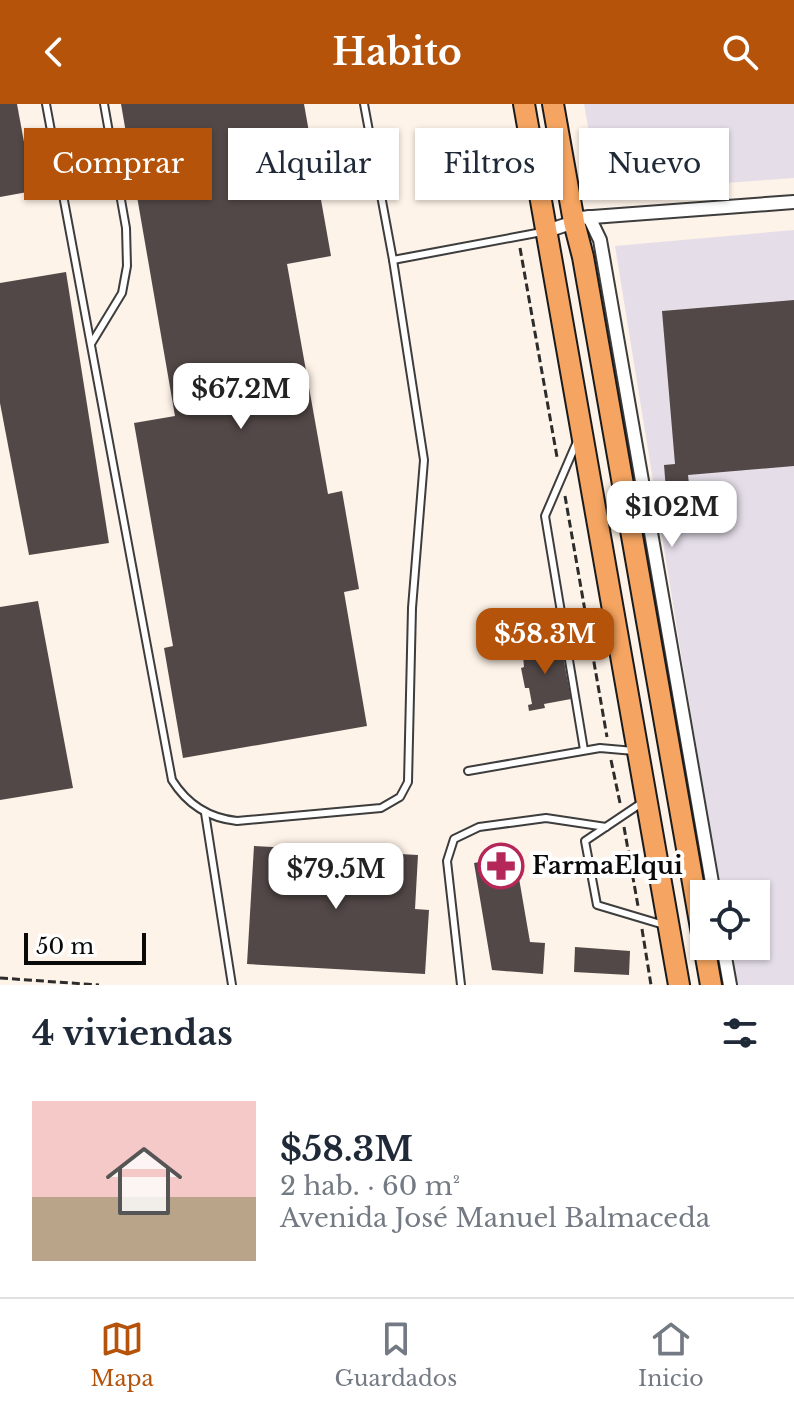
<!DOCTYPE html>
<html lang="es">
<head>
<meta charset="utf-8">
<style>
  :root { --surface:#fff; --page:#f6f6f7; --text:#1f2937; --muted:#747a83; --line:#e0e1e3; --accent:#b45309 }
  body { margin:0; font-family:"Libre Baskerville",serif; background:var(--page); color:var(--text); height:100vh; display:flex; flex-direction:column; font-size:30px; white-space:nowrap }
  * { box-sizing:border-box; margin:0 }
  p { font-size:26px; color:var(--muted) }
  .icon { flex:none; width:44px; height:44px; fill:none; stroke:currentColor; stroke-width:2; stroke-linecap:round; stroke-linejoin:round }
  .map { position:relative; height:881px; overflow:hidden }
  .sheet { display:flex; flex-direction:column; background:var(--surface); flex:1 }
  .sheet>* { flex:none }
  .top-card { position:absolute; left:24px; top:24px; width:746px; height:72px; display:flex; gap:16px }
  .tools { position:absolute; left:690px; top:776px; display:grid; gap:16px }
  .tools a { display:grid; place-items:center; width:80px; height:80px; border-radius:0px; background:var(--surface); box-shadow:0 2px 6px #0004; font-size:40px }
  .scale { position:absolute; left:24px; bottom:20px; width:122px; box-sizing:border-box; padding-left:8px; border:4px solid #0a0a0a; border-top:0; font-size:22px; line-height:28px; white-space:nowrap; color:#0a0a0a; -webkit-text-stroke:6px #fff; paint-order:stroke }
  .price { position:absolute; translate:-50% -68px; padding:0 18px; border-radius:16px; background:#fff; color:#222; font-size:26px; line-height:52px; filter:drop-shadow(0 2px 4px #0008) }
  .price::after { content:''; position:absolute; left:50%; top:48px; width:24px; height:18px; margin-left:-12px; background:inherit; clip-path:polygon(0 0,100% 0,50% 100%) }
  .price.selected { background:var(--accent); color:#fff }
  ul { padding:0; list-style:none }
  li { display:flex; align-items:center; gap:24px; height:200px; padding:0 32px }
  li+li { border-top:2px solid var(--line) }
  li span { display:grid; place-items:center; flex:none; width:224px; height:160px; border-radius:0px; color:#555 }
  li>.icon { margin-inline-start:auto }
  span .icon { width:96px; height:96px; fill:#fffc; stroke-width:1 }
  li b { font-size:34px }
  h2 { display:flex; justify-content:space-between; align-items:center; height:96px; padding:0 32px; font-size:34px }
  .pill { padding:0 28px; border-radius:0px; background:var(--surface); box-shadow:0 2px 6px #0004; font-size:28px; line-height:72px }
  .pill.selected { background:var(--accent); color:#fff }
  header { display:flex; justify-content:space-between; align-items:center; height:104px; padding:0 32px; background:var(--accent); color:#fff; font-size:36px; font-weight:800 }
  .tabs { display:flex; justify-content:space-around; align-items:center; height:112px; border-top:2px solid var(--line); background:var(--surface); font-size:22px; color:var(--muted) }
  .tabs a { display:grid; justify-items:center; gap:4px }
  .tabs .selected { color:var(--accent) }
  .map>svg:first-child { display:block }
  .industrial { fill:#e5dee9 }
  .building { fill:#524847 }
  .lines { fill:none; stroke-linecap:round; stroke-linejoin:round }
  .service-casing { stroke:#3d3d3d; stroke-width:10 }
  .minor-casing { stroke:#3d3d3d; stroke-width:16 }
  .primary-casing { stroke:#1b1b1b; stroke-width:24 }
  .path { stroke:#2c2c2c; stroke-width:3; stroke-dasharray:8 4; stroke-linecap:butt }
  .service { stroke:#fff; stroke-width:6 }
  .minor { stroke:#fff; stroke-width:12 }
  .primary { stroke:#f5a561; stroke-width:20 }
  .labels { text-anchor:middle; stroke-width:8; stroke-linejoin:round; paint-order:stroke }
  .poi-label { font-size:24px; font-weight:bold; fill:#0a0a0a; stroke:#fff; text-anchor:start }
</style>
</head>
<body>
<header><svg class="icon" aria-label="back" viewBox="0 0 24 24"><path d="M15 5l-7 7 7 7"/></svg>Habito<svg class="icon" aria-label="search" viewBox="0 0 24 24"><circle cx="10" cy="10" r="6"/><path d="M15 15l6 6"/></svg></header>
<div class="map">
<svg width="794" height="881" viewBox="0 0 794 881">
  <rect width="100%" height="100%" fill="#fef3e8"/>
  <g class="industrial">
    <polygon points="584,0 794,0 794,74 600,88"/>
    <polygon points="794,126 794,881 735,881 728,842 756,842 756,790 720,790 615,142"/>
  </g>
  <g class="building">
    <polygon points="0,0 17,0 33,87 0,93"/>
    <polygon points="121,0 304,0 331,152 287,160 328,390 342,387 359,485 344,488 367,622 183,654 164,544 173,542 134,319 175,312"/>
    <polygon points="66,168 109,439 29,451 0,299 0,179"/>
    <polygon points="794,196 794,362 688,371 689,380 673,381 673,385 666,386 664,361 675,360 662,207"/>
    <polygon points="38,497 73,684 0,696 0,503"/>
    <polygon points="561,541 571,595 544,600 545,604 529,607 528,601 532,600 529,584 525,584 521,564 524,563 523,552 520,552 518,545 533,542 534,546"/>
    <polygon points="254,742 418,751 415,805 429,806 425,870 247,860"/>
    <polygon points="515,751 530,838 545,839 543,870 492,866 474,759"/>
    <polygon points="575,843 630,847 629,871 574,868"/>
  </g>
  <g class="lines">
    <g class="service-casing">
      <g id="service">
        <path d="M46,0L172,676C187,700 208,714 237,717L381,704L400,693L408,678L412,504L424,356L393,156L364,0"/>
        <polyline points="393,156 542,128"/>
        <polyline points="91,240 122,189 127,162 126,124 104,0"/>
        <polyline points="576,340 545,412 584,646"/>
        <polyline points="468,667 600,644 634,647"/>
        <polyline points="643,698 585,737 597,801 664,821"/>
        <polyline points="205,709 232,881"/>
        <polyline points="461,881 447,757 454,735 479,723 546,714 606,723"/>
      </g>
    </g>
    <g class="minor-casing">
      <g id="minor">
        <polyline points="589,113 600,136 714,790"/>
        <polyline points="547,127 574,118 579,114 794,98"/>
        <polyline points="723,842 730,881"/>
      </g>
    </g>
    <g class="primary-casing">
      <g id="primary">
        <polyline points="524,0 679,881"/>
        <polyline points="553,0 574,118 583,153 711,881"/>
      </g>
    </g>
    <g class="path">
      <polyline points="520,144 557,353"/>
      <polyline points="565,392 607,633"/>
      <polyline points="611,656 620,699"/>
      <polyline points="624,723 638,802"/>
      <polyline points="642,825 651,881"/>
      <polyline points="0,874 99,881"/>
    </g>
    <use href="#service" class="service"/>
    <use href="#minor" class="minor"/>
    <use href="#primary" class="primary"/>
  </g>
  <defs>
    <g id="pharmacy-ring" transform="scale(2.3)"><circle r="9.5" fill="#fff" stroke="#b52758" stroke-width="1.5"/><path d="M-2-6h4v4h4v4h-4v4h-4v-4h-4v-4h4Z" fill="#b52758"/></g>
  </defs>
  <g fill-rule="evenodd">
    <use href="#pharmacy-ring" x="501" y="762"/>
  </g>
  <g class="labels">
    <g class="poi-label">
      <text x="532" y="770">FarmaElqui</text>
    </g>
  </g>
</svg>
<div class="tools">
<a><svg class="icon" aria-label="locate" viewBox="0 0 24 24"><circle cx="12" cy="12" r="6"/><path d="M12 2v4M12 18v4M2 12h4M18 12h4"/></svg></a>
</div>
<div class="scale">50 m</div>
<b class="price" style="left:241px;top:327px">$67.2M</b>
<b class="price" style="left:672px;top:445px">$102M</b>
<b class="price selected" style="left:545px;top:572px">$58.3M</b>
<b class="price" style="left:336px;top:807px">$79.5M</b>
<div class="top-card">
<a class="pill selected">Comprar</a>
<a class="pill">Alquilar</a>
<a class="pill">Filtros</a>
<a class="pill">Nuevo</a>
</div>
</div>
<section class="sheet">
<h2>4 viviendas<svg class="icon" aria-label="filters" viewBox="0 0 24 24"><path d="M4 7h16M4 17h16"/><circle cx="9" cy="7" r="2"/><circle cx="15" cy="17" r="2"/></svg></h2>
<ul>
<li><span style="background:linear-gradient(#f6c9c9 60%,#b9a48a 0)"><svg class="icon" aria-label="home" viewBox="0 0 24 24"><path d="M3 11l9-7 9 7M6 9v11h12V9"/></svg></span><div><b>$58.3M</b><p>2 hab. · 60 m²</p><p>Avenida José Manuel Balmaceda</p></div></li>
</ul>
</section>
<nav class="tabs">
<a class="selected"><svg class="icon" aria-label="map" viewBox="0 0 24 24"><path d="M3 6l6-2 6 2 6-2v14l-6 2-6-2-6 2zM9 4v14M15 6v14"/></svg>Mapa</a>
<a><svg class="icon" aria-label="saved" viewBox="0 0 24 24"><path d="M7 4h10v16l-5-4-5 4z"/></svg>Guardados</a>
<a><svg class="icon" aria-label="home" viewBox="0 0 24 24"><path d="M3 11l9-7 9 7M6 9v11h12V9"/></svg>Inicio</a>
</nav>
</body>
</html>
